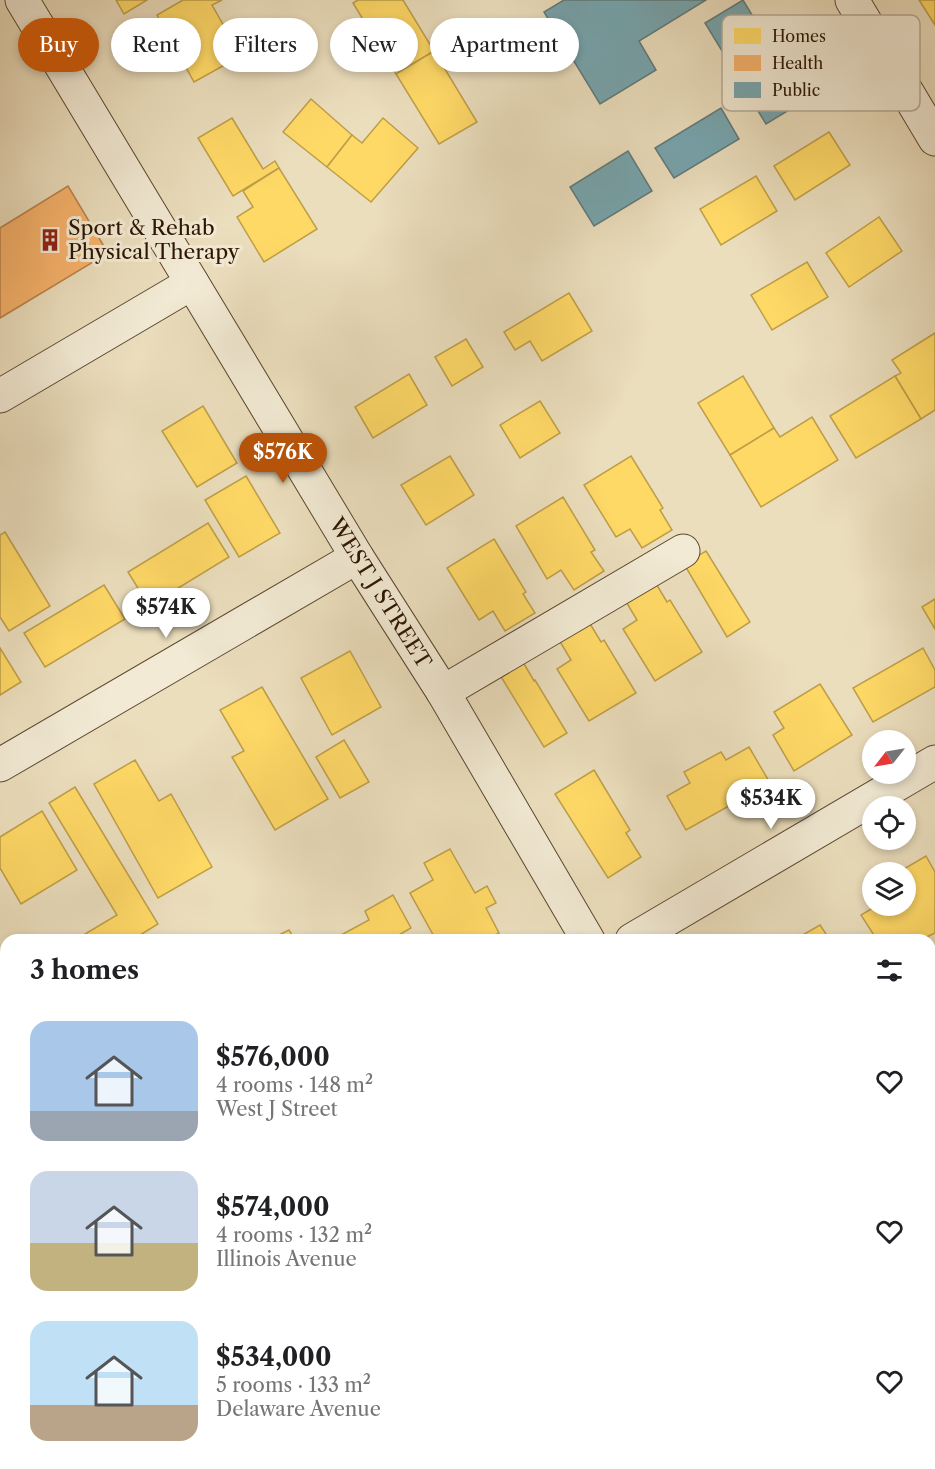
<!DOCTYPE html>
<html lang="en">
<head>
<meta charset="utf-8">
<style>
  :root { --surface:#fff; --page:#f2f2f2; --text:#202124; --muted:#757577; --accent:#b45309 }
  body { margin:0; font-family:"Libre Caslon Text",serif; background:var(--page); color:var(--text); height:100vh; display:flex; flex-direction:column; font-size:22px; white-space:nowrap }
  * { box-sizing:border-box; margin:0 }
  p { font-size:20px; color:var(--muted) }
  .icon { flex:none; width:33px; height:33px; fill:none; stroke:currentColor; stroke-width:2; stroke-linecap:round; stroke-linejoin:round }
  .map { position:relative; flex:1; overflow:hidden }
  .panel { position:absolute; left:0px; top:934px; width:936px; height:536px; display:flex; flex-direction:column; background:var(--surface); border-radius:18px 18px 0 0; box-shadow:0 3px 9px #0003 }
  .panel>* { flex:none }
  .guide { position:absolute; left:18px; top:18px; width:600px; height:54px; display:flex; gap:12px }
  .needle { width:39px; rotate:239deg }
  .buttons { position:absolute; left:862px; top:730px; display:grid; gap:12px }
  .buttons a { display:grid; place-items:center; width:54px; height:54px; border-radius:50%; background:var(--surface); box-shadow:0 3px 9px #0003; font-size:30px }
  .price { position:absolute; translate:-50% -51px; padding:0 14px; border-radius:21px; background:#fff; color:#222; font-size:20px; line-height:39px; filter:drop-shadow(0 2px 3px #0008) }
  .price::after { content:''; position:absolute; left:50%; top:36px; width:18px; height:14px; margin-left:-9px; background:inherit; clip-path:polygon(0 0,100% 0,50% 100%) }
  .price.active { background:var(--accent); color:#fff }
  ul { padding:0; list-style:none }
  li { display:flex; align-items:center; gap:18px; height:150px; padding:0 30px }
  li span { display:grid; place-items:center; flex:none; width:168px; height:120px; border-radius:18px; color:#555 }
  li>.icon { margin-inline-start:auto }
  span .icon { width:72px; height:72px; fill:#fffc; stroke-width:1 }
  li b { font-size:26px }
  h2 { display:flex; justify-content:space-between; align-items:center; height:72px; padding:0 30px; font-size:26px }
  .tag { padding:0 21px; border-radius:27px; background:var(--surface); box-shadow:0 3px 9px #0003; font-size:21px; line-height:54px }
  .tag.active { background:var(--accent); color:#fff }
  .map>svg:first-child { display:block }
  .homes { fill:#ffd966; stroke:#bf9e48; stroke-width:1.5 }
  .health { fill:#f6b26b; stroke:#b9834c; stroke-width:1.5 }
  .public { fill:#76a5af; stroke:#607a7b; stroke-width:1.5 }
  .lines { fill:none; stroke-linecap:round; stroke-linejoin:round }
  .minor-casing { stroke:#5b4731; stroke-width:35 }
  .minor { stroke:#f2ead4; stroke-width:33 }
  .labels { text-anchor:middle; stroke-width:6; stroke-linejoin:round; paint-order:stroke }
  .poi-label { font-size:21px; fill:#2b1502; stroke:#f2ead4; text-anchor:start }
  .street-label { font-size:21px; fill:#2b1502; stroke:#f2ead4 }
  .key { fill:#f2ead4; stroke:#b6aa95; stroke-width:1.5 }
  .key-label { font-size:16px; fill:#2b1502 }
</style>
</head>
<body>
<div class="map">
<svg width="935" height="1469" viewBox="0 0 935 1469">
  <rect width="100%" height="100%" fill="#ebdebd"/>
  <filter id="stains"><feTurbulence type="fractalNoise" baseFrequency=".00333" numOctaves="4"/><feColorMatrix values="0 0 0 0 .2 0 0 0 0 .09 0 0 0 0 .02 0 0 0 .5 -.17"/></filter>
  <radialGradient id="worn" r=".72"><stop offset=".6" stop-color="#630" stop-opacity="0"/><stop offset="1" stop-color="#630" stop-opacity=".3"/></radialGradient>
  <g class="homes">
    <polygon points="116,0 147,0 124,14"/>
    <polygon points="183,0 222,0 212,5 241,56 194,82 157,15"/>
    <polygon points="358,0 403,0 434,51 396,74 353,3"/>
    <polygon points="919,0 935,0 935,25"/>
    <polygon points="434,51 477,122 439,144 396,74"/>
    <polygon points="311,99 352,135 327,167 283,132"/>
    <polygon points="232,118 263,169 275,161 279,168 233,196 198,138"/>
    <polygon points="383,118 418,148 371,202 327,167 352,135 362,143"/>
    <polygon points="829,132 850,165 795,200 774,166"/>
    <polygon points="279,168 317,229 264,262 237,217 253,207 243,191"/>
    <polygon points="756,176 777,211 721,245 700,209"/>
    <polygon points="879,217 902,251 849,287 826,253"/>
    <polygon points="807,262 828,297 772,330 751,295"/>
    <polygon points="569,293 592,331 542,361 530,341 515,350 504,332"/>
    <polygon points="935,333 935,410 921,419 895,376 901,373 892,360"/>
    <polygon points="466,339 483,367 452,386 435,357"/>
    <polygon points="409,374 427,405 373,438 355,407"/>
    <polygon points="743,376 774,428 730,455 698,403"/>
    <polygon points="895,376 921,419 856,458 830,416"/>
    <polygon points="540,401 560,433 520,458 500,425"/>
    <polygon points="203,406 237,463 197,487 162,431"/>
    <polygon points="812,417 838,460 761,507 730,455 774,428 780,437"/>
    <polygon points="450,456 474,495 426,525 401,485"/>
    <polygon points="631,456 663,508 660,510 672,530 642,548 630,529 616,537 584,485"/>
    <polygon points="246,476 280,533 239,557 205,500"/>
    <polygon points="563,497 595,550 591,552 604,571 574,590 561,570 547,579 516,526"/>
    <polygon points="208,523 229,557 149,606 128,572"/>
    <polygon points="5,532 50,606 9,631 0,617 0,535"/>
    <polygon points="494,539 526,592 523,594 535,613 505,631 493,611 479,620 447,568"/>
    <polygon points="706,551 750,622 727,637 684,564"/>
    <polygon points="655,582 667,602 670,600 702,652 655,681 623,629 637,620 625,600"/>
    <polygon points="104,585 125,619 45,667 24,633"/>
    <polygon points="935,599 935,629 922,607"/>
    <polygon points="589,622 601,642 604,640 636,693 589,721 557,669 571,660 559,640"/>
    <polygon points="0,648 21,682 0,695"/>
    <polygon points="923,648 935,670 935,687 873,722 853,688"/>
    <polygon points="350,651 381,707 332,735 301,678"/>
    <polygon points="523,662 534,681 535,680 567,733 544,747 500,675"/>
    <polygon points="820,684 852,735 794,771 773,735 784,728 774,712"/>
    <polygon points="262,687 328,799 275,830 232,757 244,751 220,710"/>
    <polygon points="344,740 369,782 340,798 316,757"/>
    <polygon points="749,747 770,783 686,830 667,796 690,783 684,772 721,752 726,760"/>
    <polygon points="135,760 159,801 171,794 212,867 158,898 94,784"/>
    <polygon points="594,770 630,830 626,833 641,857 608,878 555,794"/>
    <polygon points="75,787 158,924 132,940 75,940 117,915 49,803"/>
    <polygon points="42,811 77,870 21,904 0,868 0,837"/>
    <polygon points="450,849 475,893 487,886 496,903 486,908 499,933 486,940 436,940 410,893 433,880 424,863"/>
    <polygon points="926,856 935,872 935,933 921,940 877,940 861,915 876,906 906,906 906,873 897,873"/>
    <polygon points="393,895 411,928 397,936 399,940 332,940 369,920 365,911"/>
    <polygon points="820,925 830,940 794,940"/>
    <polygon points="289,930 295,940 269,940"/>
    <polygon points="6,982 6,1016 0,1020 0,986"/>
    <polygon points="0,1127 6,1137 6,1201 0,1191"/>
    <polygon points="935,1174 935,1232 930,1223 930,1177"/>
    <polygon points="411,1464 493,1464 496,1469 414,1469"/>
    <polygon points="533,1464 604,1464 596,1469 536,1469"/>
  </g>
  <polygon class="health" points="68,186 108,253 0,318 0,228"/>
  <g class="public">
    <polygon points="564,0 706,0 639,41 656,70 600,104 544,12"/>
    <polygon points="743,0 804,101 766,124 738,78 758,66 753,57 733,69 705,23"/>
    <polygon points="721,108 739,139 674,178 655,148"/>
    <polygon points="628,151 652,191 594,226 570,187"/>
  </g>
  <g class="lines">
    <g class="minor-casing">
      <g id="minor">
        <polyline points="22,0 357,557 443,692 588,940"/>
        <polyline points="852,0 935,139"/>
        <polyline points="0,396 192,283"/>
        <polyline points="443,692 683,551"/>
        <polyline points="0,765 357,557"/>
        <polyline points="632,940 935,762"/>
        <polyline points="0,1311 6,1307"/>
        <polyline points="930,1338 935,1335"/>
        <polyline points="0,1343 6,1351"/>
        <polyline points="905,1464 908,1469"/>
        <polyline points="72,1469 79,1464"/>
        <polyline points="708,1469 716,1464"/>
      </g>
    </g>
    <use href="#minor" class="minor"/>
  </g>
  <defs>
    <g id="building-bare" transform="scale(1.8)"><path d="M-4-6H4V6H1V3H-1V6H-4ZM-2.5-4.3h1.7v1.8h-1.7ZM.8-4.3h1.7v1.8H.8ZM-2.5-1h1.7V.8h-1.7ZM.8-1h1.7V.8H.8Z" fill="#8f2418" stroke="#f2ead4" stroke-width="2.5" paint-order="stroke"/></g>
  </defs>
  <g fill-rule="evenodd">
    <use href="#building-bare" x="50" y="240"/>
  </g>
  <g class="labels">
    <g class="poi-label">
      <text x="68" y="235">Sport &amp; Rehab<tspan x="68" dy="24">Physical Therapy</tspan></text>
    </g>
    <g class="street-label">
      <text transform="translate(380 593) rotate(58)" y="7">WEST J STREET</text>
    </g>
  </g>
  <rect x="722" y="15" width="198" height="96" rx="9" class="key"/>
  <rect x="734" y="28" width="27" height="16" fill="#ffd966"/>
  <rect x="734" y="55" width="27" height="16" fill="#f6b26b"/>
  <rect x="734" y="82" width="27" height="16" fill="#76a5af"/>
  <g class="key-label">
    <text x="772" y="42">Homes</text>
    <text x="772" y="69">Health</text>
    <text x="772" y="96">Public</text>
  </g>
  <rect width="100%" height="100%" filter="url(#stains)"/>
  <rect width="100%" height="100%" fill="url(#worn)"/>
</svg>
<div class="buttons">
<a><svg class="needle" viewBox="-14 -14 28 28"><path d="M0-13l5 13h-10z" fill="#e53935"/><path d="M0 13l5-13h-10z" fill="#757577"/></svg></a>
<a><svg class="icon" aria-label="locate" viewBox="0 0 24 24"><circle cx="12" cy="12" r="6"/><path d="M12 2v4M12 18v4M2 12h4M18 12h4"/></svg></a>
<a><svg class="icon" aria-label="layers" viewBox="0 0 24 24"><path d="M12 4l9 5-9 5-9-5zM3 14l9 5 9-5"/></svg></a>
</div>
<b class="price active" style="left:283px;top:484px">$576K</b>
<b class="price" style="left:166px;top:639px">$574K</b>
<b class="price" style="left:771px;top:830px">$534K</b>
<div class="guide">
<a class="tag active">Buy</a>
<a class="tag">Rent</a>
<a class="tag">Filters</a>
<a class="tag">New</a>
<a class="tag">Apartment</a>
</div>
<section class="panel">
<h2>3 homes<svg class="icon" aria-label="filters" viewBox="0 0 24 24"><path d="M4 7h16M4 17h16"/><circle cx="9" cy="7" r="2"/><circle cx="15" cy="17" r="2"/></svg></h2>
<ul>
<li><span style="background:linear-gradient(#a9c7e8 75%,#9aa5b1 0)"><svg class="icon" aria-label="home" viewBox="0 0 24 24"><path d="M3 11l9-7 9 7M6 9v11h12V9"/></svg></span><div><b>$576,000</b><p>4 rooms · 148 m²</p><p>West J Street</p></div><svg class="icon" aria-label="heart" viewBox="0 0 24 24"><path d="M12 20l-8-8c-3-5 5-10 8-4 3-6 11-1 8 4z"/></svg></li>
<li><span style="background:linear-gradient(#c9d6e8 60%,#c2b280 0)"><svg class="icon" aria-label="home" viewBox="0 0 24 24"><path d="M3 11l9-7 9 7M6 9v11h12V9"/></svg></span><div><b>$574,000</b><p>4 rooms · 132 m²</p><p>Illinois Avenue</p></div><svg class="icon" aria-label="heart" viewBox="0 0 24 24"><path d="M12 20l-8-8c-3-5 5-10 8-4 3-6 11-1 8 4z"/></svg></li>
<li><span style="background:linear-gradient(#bfe0f5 70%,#b9a48a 0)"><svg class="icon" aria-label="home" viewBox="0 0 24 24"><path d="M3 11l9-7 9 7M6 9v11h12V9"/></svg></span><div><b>$534,000</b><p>5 rooms · 133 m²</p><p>Delaware Avenue</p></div><svg class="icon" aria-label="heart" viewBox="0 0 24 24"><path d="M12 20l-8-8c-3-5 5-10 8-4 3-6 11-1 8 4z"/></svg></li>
</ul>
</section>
</div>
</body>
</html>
